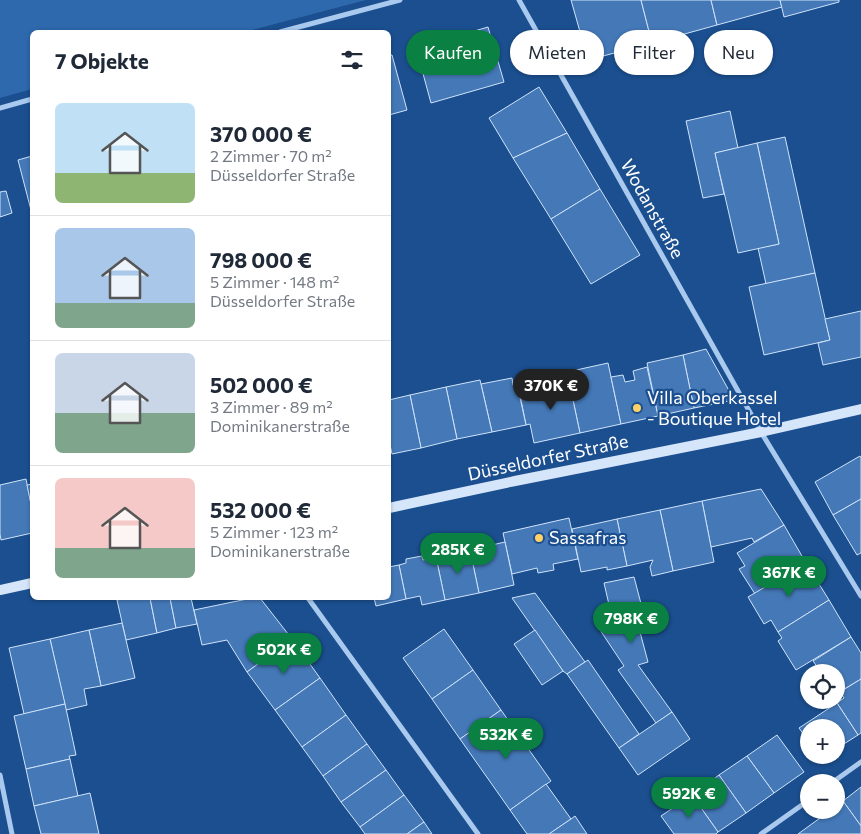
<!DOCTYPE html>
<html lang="de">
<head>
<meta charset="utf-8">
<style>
  :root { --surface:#fff; --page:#f6f6f7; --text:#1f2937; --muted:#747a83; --line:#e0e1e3; --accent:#0b8043 }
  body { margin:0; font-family:Commissioner,sans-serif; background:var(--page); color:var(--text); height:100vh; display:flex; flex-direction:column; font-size:19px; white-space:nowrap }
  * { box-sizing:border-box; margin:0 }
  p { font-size:16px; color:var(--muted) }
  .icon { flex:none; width:28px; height:28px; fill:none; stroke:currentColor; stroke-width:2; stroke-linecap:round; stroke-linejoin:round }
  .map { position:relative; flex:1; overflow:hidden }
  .details { position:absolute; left:30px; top:30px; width:361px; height:570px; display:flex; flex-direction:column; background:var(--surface); border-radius:8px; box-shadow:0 1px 4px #0004 }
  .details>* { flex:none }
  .banner { position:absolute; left:406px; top:30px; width:379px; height:45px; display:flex; gap:10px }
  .tools { position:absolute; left:800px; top:664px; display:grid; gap:10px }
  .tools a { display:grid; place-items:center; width:45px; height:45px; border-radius:50%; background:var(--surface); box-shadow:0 1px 4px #0004; font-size:25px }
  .price { position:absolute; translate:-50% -42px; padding:0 11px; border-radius:18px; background:var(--accent); color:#fff; font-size:16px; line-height:32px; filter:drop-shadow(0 1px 2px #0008) }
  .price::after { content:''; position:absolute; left:50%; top:30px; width:15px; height:11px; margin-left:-8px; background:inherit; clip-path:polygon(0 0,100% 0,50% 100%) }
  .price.selected { background:#222; color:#fff }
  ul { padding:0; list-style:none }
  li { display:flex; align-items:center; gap:15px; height:125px; padding:0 25px }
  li+li { border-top:1px solid var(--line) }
  li span { display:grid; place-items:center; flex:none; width:140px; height:100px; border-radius:8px; color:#555 }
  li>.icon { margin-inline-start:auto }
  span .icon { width:60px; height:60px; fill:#fffc; stroke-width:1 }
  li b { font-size:21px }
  h2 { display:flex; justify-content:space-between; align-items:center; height:60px; padding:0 25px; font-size:21px }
  .pill { padding:0 18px; border-radius:22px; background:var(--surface); box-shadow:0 1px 4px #0004; font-size:18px; line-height:45px }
  .pill.selected { background:var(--accent); color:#fff }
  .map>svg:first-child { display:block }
  .green { fill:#2e69ad }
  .building { fill:#4478b7; stroke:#cfe3fa }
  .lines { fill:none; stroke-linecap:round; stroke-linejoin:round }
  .street { stroke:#a9c9ee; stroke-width:5 }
  .secondary { stroke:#d6e6fa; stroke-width:10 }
  .poi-dot { fill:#ffd166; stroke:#1b4f8f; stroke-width:2 }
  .labels { text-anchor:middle; stroke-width:4.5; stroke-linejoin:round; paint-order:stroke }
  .street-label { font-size:18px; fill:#fff; stroke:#1b4f8f }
  .poi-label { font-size:18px; fill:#fff; stroke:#1b4f8f; text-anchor:start }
</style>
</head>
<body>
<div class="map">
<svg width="861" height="834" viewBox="0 0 861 834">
  <rect width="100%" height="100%" fill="#1b4f8f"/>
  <polygon class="green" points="0,0 366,0 245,32 32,32 32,89 0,98"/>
  <g class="building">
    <polygon points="571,0 641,0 652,43 588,60"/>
    <polygon points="641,0 711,0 717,25 652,43"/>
    <polygon points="711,0 780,0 782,7 717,25"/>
    <polygon points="780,0 839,0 839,2 784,17"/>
    <polygon points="488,27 504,82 431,103 416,48"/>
    <polygon points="392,55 407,110 389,115 389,56"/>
    <polygon points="539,87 567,133 513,158 489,118"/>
    <polygon points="730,111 738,148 715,153 724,194 703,198 686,121"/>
    <polygon points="567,133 600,189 551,219 513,158"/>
    <polygon points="785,137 815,273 766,284 758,248 779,244 757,143"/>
    <polygon points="757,143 779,244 738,253 715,153"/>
    <polygon points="32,156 32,214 18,160"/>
    <polygon points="600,189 640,255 591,284 551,219"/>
    <polygon points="6,191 12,213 0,217 0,192"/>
    <polygon points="815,273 830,340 764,355 749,287"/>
    <polygon points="861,311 861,357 823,365 818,343 830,340 825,319"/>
    <polygon points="706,349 732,396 729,401 694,408 683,355"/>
    <polygon points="683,355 694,408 658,416 647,363"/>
    <polygon points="608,363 621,424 580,433 567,372"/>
    <polygon points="647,367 658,416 621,424 611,377 623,375 625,382 635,380 633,371"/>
    <polygon points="567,372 580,433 534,443 530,424 526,425 520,395 551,389 548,376"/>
    <polygon points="512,378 513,385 517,384 526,425 492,432 481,384"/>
    <polygon points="480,380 492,432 457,439 446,387"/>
    <polygon points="446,387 457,439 421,448 410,395"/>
    <polygon points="410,395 421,448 392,454 389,440 389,400"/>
    <polygon points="860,456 861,458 861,499 833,515 815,482"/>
    <polygon points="26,479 32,509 32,533 1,540 0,534 0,485"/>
    <polygon points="32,484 32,509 27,485"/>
    <polygon points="761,489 784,525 754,542 752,538 711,547 702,501"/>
    <polygon points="861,499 861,553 857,555 833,515"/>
    <polygon points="702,501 714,562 673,571 660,510"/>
    <polygon points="660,510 673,571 652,576 650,567 653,560 627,566 617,519"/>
    <polygon points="569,518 578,559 553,564 554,570 538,573 537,568 512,574 503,533"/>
    <polygon points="617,519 627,566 607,570 607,567 581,572 572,529"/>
    <polygon points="784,525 806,563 755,594 739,569 745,566 737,553"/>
    <polygon points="505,542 514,585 479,593 470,550"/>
    <polygon points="470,550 479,593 445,600 436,557"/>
    <polygon points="422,556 423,560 436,557 445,600 422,605 420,596 406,599 399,565 406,563 406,559"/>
    <polygon points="806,563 829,600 778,632 771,620 764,624 748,597"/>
    <polygon points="399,565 406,599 376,606 374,598 389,598 389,567"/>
    <polygon points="634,577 644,615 636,617 648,662 638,665 672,712 656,723 618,670 624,666 598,627 613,622 604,583"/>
    <polygon points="535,593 585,662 567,674 563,671 512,598"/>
    <polygon points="128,598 150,598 157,633 126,640 117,600"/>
    <polygon points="150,598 170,598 176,628 157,633"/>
    <polygon points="170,598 191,598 197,624 176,628"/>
    <polygon points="252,598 260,598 292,639 247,672 227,640 202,645 194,610"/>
    <polygon points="829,600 851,637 796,670 778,641 782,638 778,632"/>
    <polygon points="122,623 135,678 101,686 89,630"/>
    <polygon points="444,629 473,670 432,699 403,658"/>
    <polygon points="89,630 101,686 84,689 87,705 66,710 50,639"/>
    <polygon points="535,630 563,671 542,685 514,644"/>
    <polygon points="851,637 861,653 861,679 836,694 836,672 821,672 813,661"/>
    <polygon points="50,639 65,704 24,714 9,648"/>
    <polygon points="292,639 320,678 275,710 247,672"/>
    <polygon points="588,660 639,734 619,748 567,674"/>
    <polygon points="473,670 501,710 460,739 432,699"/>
    <polygon points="320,678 346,715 302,747 275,710"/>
    <polygon points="861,679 861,733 858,735 837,703 844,698 840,692"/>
    <polygon points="837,703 858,735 836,749 836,728 809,728 809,742 799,728"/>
    <polygon points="65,704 76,755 69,756 70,759 26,769 14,716"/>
    <polygon points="501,710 551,781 510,810 460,739"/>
    <polygon points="672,712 690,739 638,775 619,748"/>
    <polygon points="346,715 367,744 323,776 302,747"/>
    <polygon points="777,735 804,772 774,793 747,756"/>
    <polygon points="367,744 386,770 341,802 323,776"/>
    <polygon points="747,756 774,793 746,813 719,775"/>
    <polygon points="70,759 78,796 34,806 26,769"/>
    <polygon points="386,770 404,795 360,827 341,802"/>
    <polygon points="719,775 746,813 718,832 692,795"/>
    <polygon points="546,784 571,819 549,834 527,834 510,810"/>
    <polygon points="861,787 861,826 843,801"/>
    <polygon points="90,793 99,834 41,834 34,806"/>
    <polygon points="404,795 424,822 407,834 365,834 360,827"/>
    <polygon points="692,795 718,832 716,834 674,834 661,816"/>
    <polygon points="843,801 861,826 861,834 798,834 831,810 836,810 836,806"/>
    <polygon points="575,816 587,834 549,834 571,819"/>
    <polygon points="424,822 432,834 407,834"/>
  </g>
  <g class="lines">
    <g class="street">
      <polyline points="519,0 761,432 861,596"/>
      <polyline points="280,32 400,0"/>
      <polyline points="0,108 32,99"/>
      <polyline points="308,598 478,834"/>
      <polyline points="0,775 12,834"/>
      <polyline points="833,782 861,762"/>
      <polyline points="761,834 809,800"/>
    </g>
    <g class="secondary">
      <polyline points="389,508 515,481 761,432 861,409"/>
      <polyline points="0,590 32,583"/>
    </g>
  </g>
  <g class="poi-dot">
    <circle cx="637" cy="408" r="5"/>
    <circle cx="539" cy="538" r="5"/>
  </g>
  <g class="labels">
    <g class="street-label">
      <text transform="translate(652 209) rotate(61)" y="6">Wodanstraße</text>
      <text transform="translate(548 458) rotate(-12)" y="6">Düsseldorfer Straße</text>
    </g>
    <g class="poi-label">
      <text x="647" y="404">Villa Oberkassel<tspan x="647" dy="21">- Boutique Hotel</tspan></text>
      <text x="549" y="544">Sassafras</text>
    </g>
  </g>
</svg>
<div class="tools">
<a><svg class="icon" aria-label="locate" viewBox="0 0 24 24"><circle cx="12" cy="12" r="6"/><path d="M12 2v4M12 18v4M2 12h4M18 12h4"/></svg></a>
<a>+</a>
<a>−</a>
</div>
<b class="price selected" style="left:551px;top:411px">370K €</b>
<b class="price" style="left:458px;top:575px">285K €</b>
<b class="price" style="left:789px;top:598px">367K €</b>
<b class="price" style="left:631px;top:644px">798K €</b>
<b class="price" style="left:284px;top:675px">502K €</b>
<b class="price" style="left:506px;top:760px">532K €</b>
<b class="price" style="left:689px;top:819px">592K €</b>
<div class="banner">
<a class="pill selected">Kaufen</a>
<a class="pill">Mieten</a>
<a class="pill">Filter</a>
<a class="pill">Neu</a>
</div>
<section class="details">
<h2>7 Objekte<svg class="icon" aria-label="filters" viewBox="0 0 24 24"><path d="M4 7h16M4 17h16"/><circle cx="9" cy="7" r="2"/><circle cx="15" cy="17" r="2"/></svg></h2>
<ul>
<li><span style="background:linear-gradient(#bfe0f5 70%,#8fb573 0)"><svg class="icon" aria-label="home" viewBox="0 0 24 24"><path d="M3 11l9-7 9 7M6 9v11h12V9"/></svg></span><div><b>370 000 €</b><p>2 Zimmer · 70 m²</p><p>Düsseldorfer Straße</p></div></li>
<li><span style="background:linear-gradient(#a9c7e8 75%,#7fa58c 0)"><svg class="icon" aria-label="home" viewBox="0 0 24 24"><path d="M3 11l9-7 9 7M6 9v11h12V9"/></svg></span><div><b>798 000 €</b><p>5 Zimmer · 148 m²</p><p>Düsseldorfer Straße</p></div></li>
<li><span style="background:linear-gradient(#c9d6e8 60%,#7fa58c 0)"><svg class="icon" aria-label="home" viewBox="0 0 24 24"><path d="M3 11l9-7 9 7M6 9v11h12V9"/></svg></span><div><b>502 000 €</b><p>3 Zimmer · 89 m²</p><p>Dominikanerstraße</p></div></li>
<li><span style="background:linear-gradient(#f6c9c9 70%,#7fa58c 0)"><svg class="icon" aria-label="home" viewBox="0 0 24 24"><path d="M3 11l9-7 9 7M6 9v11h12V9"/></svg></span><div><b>532 000 €</b><p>5 Zimmer · 123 m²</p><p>Dominikanerstraße</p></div></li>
</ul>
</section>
</div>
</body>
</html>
